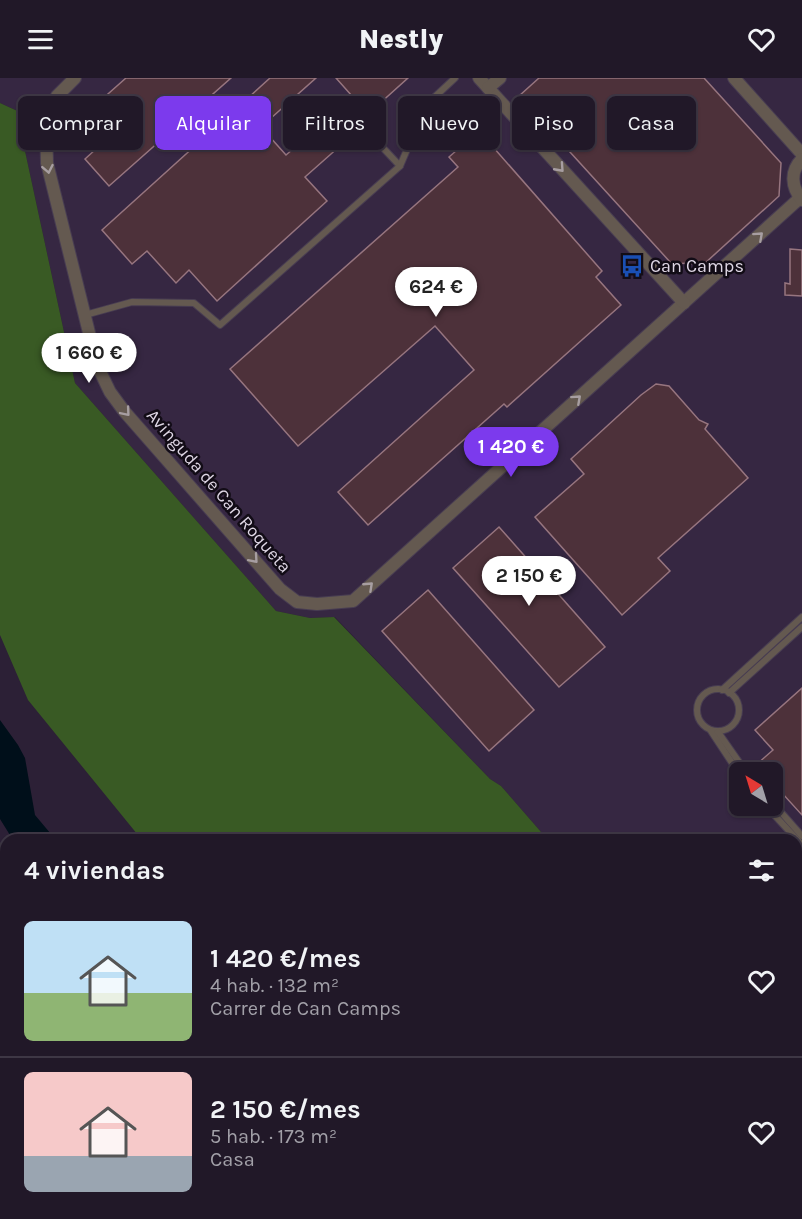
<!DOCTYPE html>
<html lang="es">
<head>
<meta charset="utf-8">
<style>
  :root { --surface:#211828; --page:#292130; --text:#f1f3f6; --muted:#a2a0a8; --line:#3e3745; --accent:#7c3aed }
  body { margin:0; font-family:Karla,sans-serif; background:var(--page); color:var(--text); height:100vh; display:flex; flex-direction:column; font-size:22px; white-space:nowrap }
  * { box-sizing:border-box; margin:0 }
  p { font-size:20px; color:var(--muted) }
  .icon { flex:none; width:33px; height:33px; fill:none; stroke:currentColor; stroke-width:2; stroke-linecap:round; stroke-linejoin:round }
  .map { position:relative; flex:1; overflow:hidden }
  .drawer { position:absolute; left:0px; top:756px; width:802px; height:386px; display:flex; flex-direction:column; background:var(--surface); border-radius:18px 18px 0 0; box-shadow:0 2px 4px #0004,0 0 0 2px var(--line) }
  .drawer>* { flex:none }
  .hud { position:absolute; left:18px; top:18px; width:766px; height:54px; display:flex; gap:12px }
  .needle { width:39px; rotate:322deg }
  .controls { position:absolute; left:729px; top:684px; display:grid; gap:12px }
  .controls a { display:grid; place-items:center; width:54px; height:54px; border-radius:9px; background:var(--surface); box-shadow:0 2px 4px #0004,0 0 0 2px var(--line); font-size:30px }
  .price { position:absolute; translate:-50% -51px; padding:0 14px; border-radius:21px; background:#fff; color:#222; font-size:20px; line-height:39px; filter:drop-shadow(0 2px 3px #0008) }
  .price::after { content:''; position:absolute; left:50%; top:36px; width:18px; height:14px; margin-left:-9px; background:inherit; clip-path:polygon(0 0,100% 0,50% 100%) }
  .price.current { background:var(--accent); color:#fff }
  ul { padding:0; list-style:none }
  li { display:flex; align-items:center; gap:18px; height:150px; padding:0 24px }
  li+li { border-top:2px solid var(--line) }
  li span { display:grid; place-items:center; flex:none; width:168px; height:120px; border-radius:9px; color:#555 }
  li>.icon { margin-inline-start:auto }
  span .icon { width:72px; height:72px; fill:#fffc; stroke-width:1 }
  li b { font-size:26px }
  h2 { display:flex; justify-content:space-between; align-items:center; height:72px; padding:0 24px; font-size:26px }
  .tag { padding:0 21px; border-radius:9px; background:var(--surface); box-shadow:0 2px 4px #0004,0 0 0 2px var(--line); font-size:21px; line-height:54px }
  .tag.current { background:var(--accent); color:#fff }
  header { display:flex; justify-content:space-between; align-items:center; height:78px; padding:0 24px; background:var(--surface); font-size:27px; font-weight:800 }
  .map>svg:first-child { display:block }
  .built { fill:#362742; fill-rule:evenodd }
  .green { fill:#395a24 }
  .water { fill:#000f1a }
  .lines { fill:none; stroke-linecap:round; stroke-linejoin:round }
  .river { stroke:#000f1a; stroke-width:22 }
  .building { fill:#4d313a; stroke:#97757f; stroke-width:1.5 }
  .service-casing { stroke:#483d52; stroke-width:8 }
  .minor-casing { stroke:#483d52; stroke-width:14 }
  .service { stroke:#645950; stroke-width:6 }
  .minor { stroke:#645950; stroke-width:12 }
  .oneway { stroke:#a79ea1 }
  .labels { text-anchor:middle; stroke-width:5; stroke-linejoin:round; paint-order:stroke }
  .poi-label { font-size:18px; fill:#ded6e4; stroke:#120c16; text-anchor:start }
  .street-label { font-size:18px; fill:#ded6e4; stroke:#120c16 }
</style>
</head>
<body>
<header><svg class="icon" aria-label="menu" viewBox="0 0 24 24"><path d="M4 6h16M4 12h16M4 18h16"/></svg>Nestly<svg class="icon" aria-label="heart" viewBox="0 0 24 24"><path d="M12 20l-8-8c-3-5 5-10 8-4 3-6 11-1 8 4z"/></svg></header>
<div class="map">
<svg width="802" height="1141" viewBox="0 0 802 1141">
  <rect width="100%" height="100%" fill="#2c2036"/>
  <g class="built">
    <path d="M0,0H802V855L797,856L796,762H548L501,708L490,701L335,539L310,540L276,533L75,305L25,73L24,36L0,25ZM740,694H772V728H740Z"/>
    <polygon points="802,1003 802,1141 516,1141 510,1136 796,1136 796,1007 800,1009"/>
    <polygon points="0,1090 6,1098 6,1136 33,1136 37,1141 0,1141"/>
    <polygon points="131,1136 225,1136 228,1141 123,1141"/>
  </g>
  <g class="green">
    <polygon points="0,25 24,36 25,73 75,305 276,533 310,540 334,539 490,701 501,708 548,762 142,762 28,622 0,557"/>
    <polygon points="0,765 6,774 6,1098 0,1090"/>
    <polygon points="802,855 802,1003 800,1009 796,1007 796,856"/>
    <polygon points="33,1136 131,1136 123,1141 37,1141"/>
    <polygon points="445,1136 510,1136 516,1141 449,1141"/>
  </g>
  <polygon class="water" points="0,642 18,667 25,680 35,737 56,762 13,762 0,741"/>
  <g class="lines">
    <polyline class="river" points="353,1136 356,1141"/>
  </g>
  <g class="building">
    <polygon points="126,0 231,0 109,108 85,81 96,71 89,62 102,51 95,42 107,31 100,23"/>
    <polygon points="270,0 316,0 261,49 286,77 339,32 357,53 305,99 327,123 217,223 189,192 176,205 147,173 132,186 102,152"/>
    <polygon points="336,0 408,0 368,36"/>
    <polygon points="539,0 704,0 781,85 779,118 704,186 671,185 519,18"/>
    <polygon points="479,53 602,193 596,199 621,227 507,329 504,326 368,447 338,414 474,292 435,248 298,368 230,291 458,89 449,79"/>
    <polygon points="790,171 802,172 802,218 785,217 785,205 790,206"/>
    <polygon points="656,306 669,308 699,342 708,346 705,351 748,400 658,480 670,493 622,537 535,439 584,396 571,381 641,317"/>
    <polygon points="499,449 605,569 559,609 453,490"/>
    <polygon points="428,512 534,632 489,673 382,553"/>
    <polygon points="802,610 802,737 772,704 772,694 764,694 757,686 773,672 755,652"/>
  </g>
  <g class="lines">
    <g class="service-casing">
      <g id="service">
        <path d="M295,44C310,31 318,17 339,23L400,88"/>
        <polyline points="85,237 132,224 194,225 220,247 400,88 426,27 455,0"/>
        <circle cx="718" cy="632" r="21"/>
        <polyline points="722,612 802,539"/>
        <polyline points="729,615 802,549"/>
        <polyline points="711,653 740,697"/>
        <polyline points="718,654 746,694"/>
        <polyline points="772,724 802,758"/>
        <polyline points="766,728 802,767"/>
        <polyline points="239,1136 243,1141"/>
        <polyline points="155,1141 164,1136"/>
      </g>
    </g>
    <g class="minor-casing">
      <g id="minor">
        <polyline points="75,0 57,18 46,46 47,85 97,287 110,314 124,333 280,511 297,524 317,526 353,523 800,120"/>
        <polyline points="479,0 684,225"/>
        <polyline points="734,0 802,76"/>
        <polyline points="488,10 500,0"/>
        <path d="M802,81C790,93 791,109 802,122"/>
      </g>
    </g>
    <use href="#service" class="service"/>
    <use href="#minor" class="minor"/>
  </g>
  <defs><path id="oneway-chevron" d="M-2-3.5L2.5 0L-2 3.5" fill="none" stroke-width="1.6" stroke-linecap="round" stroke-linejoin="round" transform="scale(1.5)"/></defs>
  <g class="oneway">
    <use href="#oneway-chevron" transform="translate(560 90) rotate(48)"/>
    <use href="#oneway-chevron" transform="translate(48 91) rotate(79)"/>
    <use href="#oneway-chevron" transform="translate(759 158) rotate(-42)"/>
    <use href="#oneway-chevron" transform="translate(577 321) rotate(-42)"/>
    <use href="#oneway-chevron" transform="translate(126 334) rotate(50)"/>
    <use href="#oneway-chevron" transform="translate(254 481) rotate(49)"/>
    <use href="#oneway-chevron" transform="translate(369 508) rotate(-43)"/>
  </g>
  <defs>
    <g id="bus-bare" transform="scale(1.8)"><path d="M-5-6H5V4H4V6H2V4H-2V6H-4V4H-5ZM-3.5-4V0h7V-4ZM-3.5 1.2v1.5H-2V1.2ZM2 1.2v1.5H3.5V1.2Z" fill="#1a4fb4" stroke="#120c16" stroke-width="2.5" paint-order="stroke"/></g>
  </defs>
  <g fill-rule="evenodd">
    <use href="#bus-bare" x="632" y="188"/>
  </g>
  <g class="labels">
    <g class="poi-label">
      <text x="650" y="194">Can Camps</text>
    </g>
    <g class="street-label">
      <text transform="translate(219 413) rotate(49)" y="6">Avinguda de Can Roqueta</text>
    </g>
  </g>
</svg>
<div class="controls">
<a><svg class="needle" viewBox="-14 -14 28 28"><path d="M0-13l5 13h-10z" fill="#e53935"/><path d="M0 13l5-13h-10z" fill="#a2a0a8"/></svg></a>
</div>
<b class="price" style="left:436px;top:240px">624 €</b>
<b class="price" style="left:89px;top:306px">1 660 €</b>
<b class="price current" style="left:511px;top:400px">1 420 €</b>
<b class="price" style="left:529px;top:529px">2 150 €</b>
<div class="hud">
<a class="tag">Comprar</a>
<a class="tag current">Alquilar</a>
<a class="tag">Filtros</a>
<a class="tag">Nuevo</a>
<a class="tag">Piso</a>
<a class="tag">Casa</a>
</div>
<section class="drawer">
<h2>4 viviendas<svg class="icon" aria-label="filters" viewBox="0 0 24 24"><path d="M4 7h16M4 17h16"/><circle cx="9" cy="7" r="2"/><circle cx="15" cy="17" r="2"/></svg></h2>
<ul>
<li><span style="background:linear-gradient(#bfe0f5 60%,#8fb573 0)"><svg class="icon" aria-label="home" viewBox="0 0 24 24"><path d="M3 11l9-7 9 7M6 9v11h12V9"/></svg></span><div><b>1 420 €/mes</b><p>4 hab. · 132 m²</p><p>Carrer de Can Camps</p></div><svg class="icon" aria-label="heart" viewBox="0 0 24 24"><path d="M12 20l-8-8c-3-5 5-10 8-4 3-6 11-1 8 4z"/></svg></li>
<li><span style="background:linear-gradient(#f6c9c9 70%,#9aa5b1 0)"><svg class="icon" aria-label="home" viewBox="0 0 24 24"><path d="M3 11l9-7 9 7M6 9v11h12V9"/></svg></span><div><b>2 150 €/mes</b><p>5 hab. · 173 m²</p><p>Casa</p></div><svg class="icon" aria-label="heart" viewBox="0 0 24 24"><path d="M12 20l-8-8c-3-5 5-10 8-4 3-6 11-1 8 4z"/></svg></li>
</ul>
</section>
</div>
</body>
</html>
